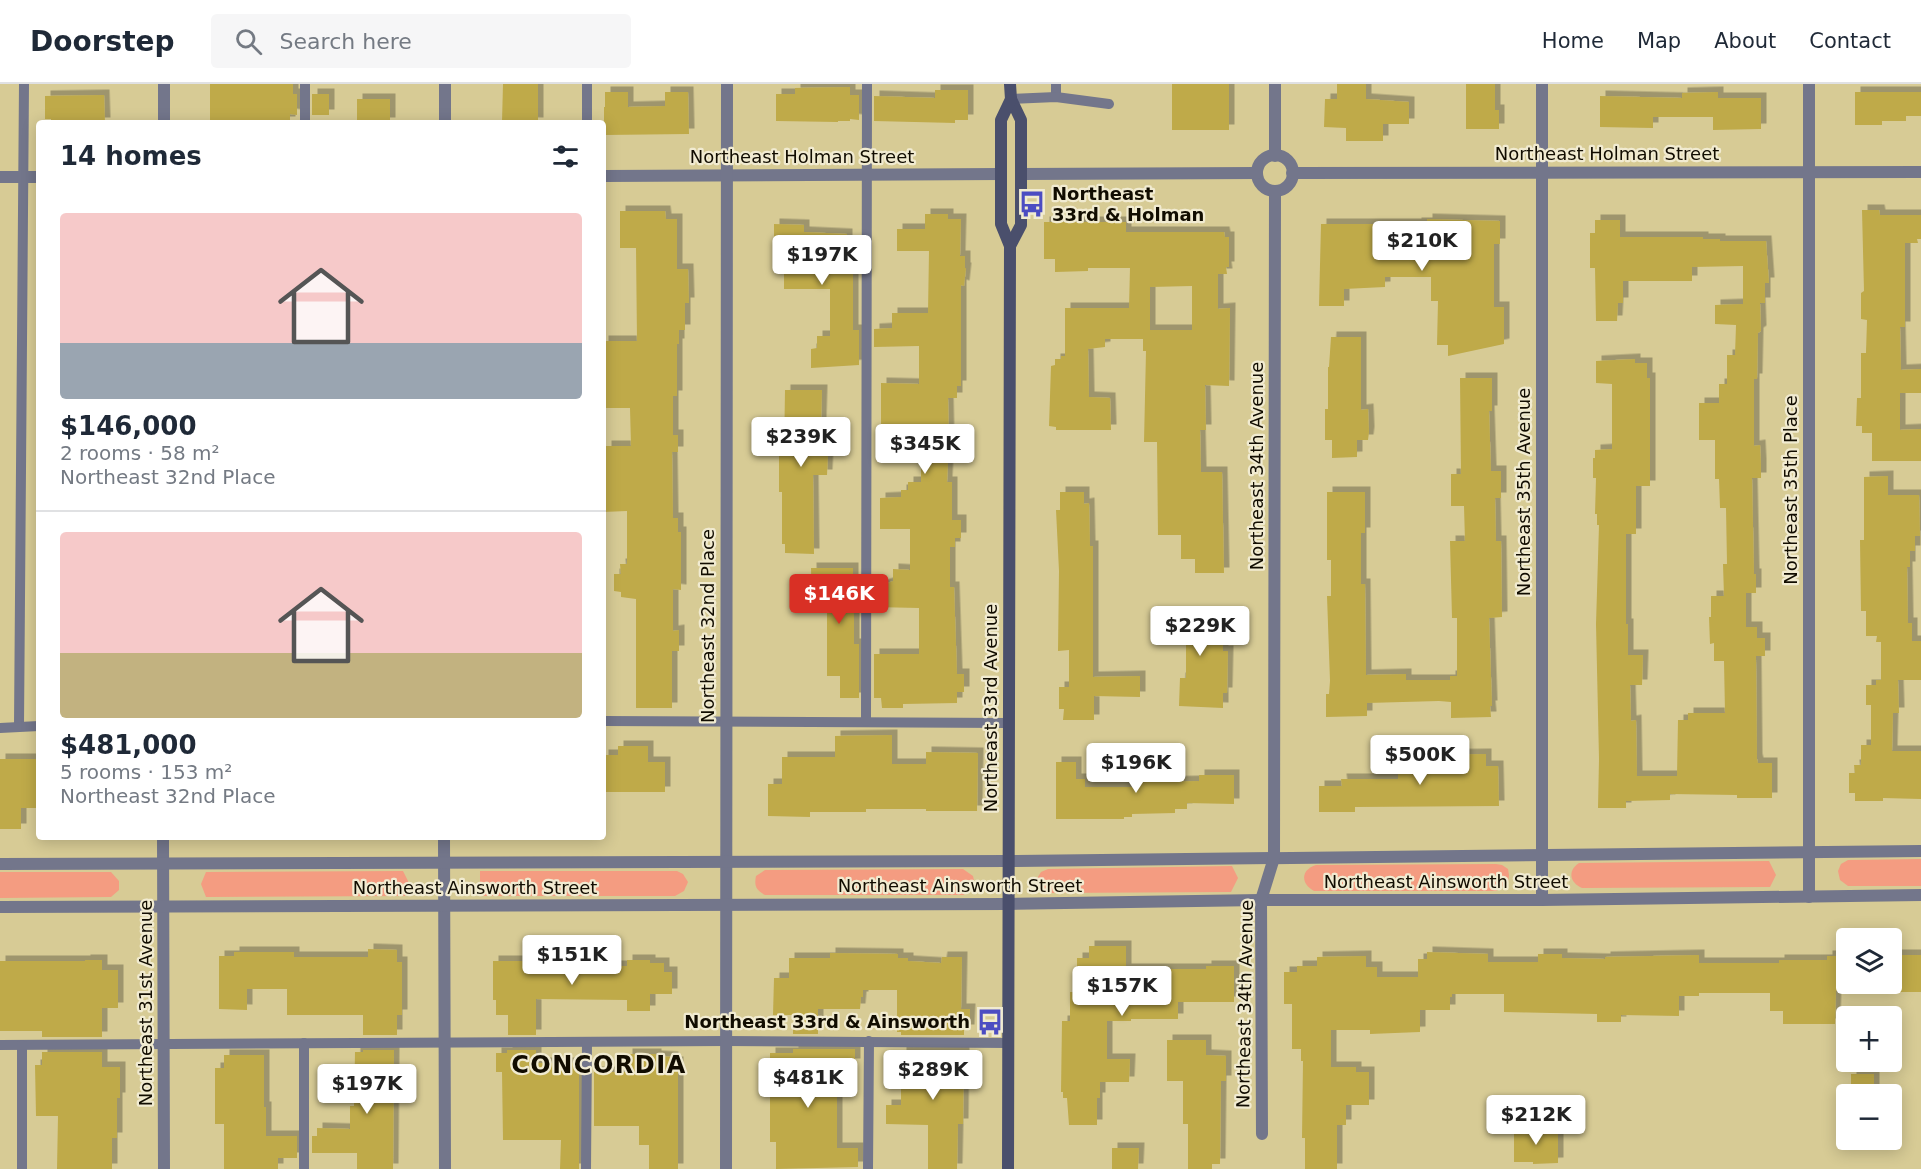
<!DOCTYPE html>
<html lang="en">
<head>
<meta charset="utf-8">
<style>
  :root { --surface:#fff; --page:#f6f6f7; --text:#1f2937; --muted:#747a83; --line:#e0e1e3; --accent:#d93025 }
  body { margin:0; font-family:"DejaVu Sans",sans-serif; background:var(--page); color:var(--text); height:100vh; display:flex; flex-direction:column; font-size:22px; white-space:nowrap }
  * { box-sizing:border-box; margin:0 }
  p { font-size:20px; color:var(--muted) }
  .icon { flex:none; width:33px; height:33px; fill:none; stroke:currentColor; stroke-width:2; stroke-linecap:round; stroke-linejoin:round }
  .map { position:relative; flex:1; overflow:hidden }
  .sheet { position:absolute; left:36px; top:36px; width:570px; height:720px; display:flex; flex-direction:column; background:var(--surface); border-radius:6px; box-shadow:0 3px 15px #0003 }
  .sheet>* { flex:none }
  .fabs { position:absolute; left:1836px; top:844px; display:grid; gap:12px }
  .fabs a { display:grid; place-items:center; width:66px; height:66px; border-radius:6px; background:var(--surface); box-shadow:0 3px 15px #0003; font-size:30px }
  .price { position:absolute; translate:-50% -51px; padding:0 14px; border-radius:6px; background:#fff; color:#222; font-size:20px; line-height:39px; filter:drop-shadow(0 2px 3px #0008) }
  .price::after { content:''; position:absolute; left:50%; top:36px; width:18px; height:14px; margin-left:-9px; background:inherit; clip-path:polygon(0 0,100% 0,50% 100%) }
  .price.active { background:var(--accent); color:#fff }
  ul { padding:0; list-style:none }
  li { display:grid; align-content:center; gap:12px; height:318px; padding:0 24px }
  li+li { border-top:2px solid var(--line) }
  li span { display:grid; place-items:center; height:186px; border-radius:6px; color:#555 }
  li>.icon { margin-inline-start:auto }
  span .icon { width:108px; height:108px; fill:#fffc; stroke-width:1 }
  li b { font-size:26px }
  h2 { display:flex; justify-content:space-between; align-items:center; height:72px; padding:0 24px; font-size:26px }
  header { display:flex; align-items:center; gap:36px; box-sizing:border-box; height:84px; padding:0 30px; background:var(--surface); border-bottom:2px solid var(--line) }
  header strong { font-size:28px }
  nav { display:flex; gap:33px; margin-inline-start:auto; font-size:21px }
  .search { width:420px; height:54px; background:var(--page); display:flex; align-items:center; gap:15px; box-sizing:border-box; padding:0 21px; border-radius:6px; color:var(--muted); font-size:22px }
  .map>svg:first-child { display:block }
  .green { fill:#f49c81 }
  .building { fill:#bfaa49; fill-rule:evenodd; filter:url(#shadow) }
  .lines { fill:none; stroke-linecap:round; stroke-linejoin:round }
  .service { stroke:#73768b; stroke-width:10 }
  .minor { stroke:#73768b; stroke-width:12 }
  .tertiary { stroke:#73768b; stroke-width:12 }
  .secondary { stroke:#4a4f6c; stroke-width:12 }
  .labels { text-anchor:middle; stroke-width:4.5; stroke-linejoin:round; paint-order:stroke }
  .street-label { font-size:18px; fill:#110c00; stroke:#f1ebd1 }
  .poi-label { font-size:18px; font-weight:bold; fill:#110c00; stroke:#f1ebd1; text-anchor:start }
  .district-label { font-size:24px; font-weight:bold; letter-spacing:1.5px; fill:#110c00; stroke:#f1ebd1 }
</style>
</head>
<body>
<header>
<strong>Doorstep</strong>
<div class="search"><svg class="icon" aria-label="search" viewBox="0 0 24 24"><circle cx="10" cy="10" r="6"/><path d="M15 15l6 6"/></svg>Search here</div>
<nav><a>Home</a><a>Map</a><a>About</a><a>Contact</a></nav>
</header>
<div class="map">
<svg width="1921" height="1085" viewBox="0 0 1921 1085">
  <defs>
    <filter id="shadow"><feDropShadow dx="5.5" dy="-5.5" stdDeviation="0" flood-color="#0004"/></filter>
  </defs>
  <rect width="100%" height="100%" fill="#d7cb95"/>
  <g class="green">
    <polygon points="1921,775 1921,802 1848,802 1840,796 1838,787 1841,780 1848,776"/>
    <path d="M1769,777L1776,791L1770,803L1582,804C1570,799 1567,787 1579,779Z"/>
    <path d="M1496,780L1502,781L1508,785L1509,791L1508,798L1496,807H1314C1301,800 1300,786 1316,781Z"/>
    <polygon points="1232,782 1238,794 1231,808 1046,809 1038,805 1036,796 1041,788 1048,785"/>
    <path d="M963,785L973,792L975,801L970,808L963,811H765C756,806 754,802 756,792L765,786Z"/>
    <polygon points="403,787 409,799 405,812 206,813 201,800 206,788"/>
    <polygon points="480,787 677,787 683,790 688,798 684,807 675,812 480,812"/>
    <polygon points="0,788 111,788 119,797 119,806 111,813 0,814"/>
  </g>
  <g class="building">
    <polygon points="210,0 293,0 293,10 297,10 297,31 290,30 290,38 210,39"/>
    <polygon points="503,0 538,0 538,39 502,38"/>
    <rect x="1172" y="0" width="57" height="46"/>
    <polygon points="1337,0 1366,0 1366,15 1409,18 1409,40 1383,40 1383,57 1346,57 1346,44 1324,43 1325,15 1337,15"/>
    <polygon points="1466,0 1495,0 1495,26 1499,26 1499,45 1466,45"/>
    <polygon points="850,3 850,11 859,11 859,36 850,35 850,37 838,37 838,38 776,37 776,10 795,10 795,4"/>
    <polygon points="935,6 968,6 968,36 955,36 955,39 874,37 874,12 935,14"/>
    <polygon points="605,8 628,8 628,23 665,22 665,8 688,8 689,50 604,51 604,23 605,23"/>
    <polygon points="1718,8 1718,14 1761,14 1761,45 1713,46 1713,33 1653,33 1653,44 1600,43 1600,12 1682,14 1682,9"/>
    <polygon points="1855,8 1921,8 1921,32 1906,32 1906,37 1882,37 1882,41 1855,41"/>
    <rect x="312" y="10" width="17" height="21"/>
    <polygon points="104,11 105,39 51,39 51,35 45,35 45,12"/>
    <rect x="357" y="15" width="33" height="24"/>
    <polygon points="1862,126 1879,126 1880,131 1921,131 1921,155 1917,155 1918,159 1905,159 1905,243 1900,243 1901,286 1921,285 1921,309 1900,309 1900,346 1921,345 1921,377 1872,377 1872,349 1862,349 1862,342 1856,342 1857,314 1861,314 1861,269 1866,269 1867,236 1861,235 1861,209 1864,207"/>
    <polygon points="620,127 665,127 666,135 677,135 677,185 688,185 689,219 685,219 685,246 679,246 679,260 677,260 677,312 673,312 673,351 678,351 678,368 672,368 673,434 678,434 678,448 681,448 681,506 673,505 673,547 679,546 679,567 672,567 672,624 636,624 636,515 621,513 621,508 614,507 614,490 621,490 620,480 627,480 627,427 603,428 603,402 606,402 606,362 631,362 630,324 603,324 603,257 637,257 636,164 620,164"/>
    <polygon points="925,130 948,130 948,135 961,135 960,172 965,172 965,184 966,184 964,202 961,201 961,302 957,302 957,314 948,314 949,359 947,398 952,398 952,436 961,436 961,454 955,454 955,463 950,463 950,503 954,503 957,590 964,590 964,608 957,608 957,619 903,620 903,624 882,624 881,614 874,614 874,570 919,570 919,524 874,523 874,504 893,497 893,485 910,486 910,445 880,445 880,414 901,413 901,406 908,406 908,398 921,398 921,363 881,363 881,299 919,300 919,262 874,263 874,245 892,244 892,229 928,229 929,167 897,167 897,145 925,145"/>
    <polygon points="1427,135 1500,137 1500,160 1494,160 1494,223 1504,223 1504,260 1448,272 1448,261 1437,261 1438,217 1431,217 1431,193 1385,193 1385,203 1344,205 1344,222 1319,222 1321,140 1416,140 1416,139 1427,139"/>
    <polygon points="1595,136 1620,136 1620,153 1703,153 1703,155 1720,155 1720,157 1766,157 1769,199 1765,199 1765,219 1760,219 1761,247 1758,249 1757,295 1754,295 1754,362 1760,361 1761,380 1761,394 1752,394 1754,490 1756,490 1756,509 1746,509 1746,543 1757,543 1757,554 1765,554 1765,572 1756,572 1756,576 1757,675 1758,679 1772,679 1772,714 1737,714 1737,711 1670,710 1670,716 1626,717 1626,724 1598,724 1599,675 1596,540 1599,441 1597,441 1597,430 1595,430 1596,394 1593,394 1593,374 1595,374 1595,366 1612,365 1612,300 1596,299 1596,277 1635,275 1635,279 1647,279 1647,294 1650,294 1650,402 1636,402 1636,450 1626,450 1626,540 1628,540 1628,571 1643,571 1642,601 1630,601 1631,637 1636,636 1637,692 1677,692 1678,636 1688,636 1688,629 1725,629 1724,577 1714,577 1714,559 1710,560 1709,533 1711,533 1711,512 1724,512 1723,480 1727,480 1726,424 1720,424 1719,395 1715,395 1715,356 1699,356 1699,319 1719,319 1719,300 1727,300 1727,271 1735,271 1736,241 1715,240 1715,221 1743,220 1743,182 1692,183 1692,197 1623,197 1623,219 1618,219 1617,237 1596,237 1595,184 1590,184 1590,149 1595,149"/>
    <path d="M1044,138H1126V148H1224L1225,153H1229V183H1226L1227,190H1218V225L1230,224L1229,302L1205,301L1206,346H1200L1201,388H1222L1224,489H1195V475H1181V451H1158L1157,358H1144L1146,267H1143V255H1105V263L1088,265L1089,313L1110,314L1111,346H1056V343L1049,342L1051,282L1055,281V275H1061V272H1065V224H1129L1130,184H1088V187L1055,188V175H1044ZM1192,202V246H1150V203Z"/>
    <polygon points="774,140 804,141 804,148 847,150 847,157 853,157 853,246 859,246 859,281 811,284 811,265 817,264 817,252 830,252 830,205 784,205 784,186 774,187"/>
    <polygon points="1331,253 1361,253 1361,326 1368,325 1369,348 1368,356 1357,356 1357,373 1332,374 1332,356 1325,356 1325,325 1328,325 1328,283 1329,283"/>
    <polygon points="1460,294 1492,294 1492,327 1489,327 1491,387 1501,387 1501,414 1495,414 1496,457 1501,457 1502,533 1489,534 1492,622 1490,622 1491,633 1451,634 1451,618 1439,617 1367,619 1367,632 1326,633 1326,610 1329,610 1330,597 1327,512 1331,512 1331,476 1327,476 1327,408 1365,408 1365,449 1361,449 1361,500 1365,500 1366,591 1406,590 1406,596 1450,596 1450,592 1457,592 1457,534 1452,534 1450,457 1465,457 1464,422 1451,422 1451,390 1461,390"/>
    <polygon points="785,306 822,306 820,370 828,370 827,391 813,391 814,470 785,469 785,460 782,460 782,408 779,408 779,370 784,370"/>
    <polygon points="1888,392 1888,411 1919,411 1920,452 1915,452 1915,467 1910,467 1910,483 1907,483 1908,539 1912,539 1912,557 1921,557 1921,596 1898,596 1899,629 1893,629 1892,667 1921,667 1921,715 1883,714 1883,717 1855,717 1855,709 1849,709 1849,689 1855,689 1854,681 1861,681 1861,661 1871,661 1871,621 1866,621 1866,601 1876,601 1876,596 1881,596 1881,558 1876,558 1877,552 1866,552 1866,527 1861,527 1860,456 1864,456 1864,393"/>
    <polygon points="1060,408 1084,408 1084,420 1089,419 1090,462 1093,462 1093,593 1140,592 1140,613 1094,612 1094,636 1063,636 1064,625 1059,625 1059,603 1069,603 1069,566 1058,567 1059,487 1056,426 1060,426"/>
    <polygon points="811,484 853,484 853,511 859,509 859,522 854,522 854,560 859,560 859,614 840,614 840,592 827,592 827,527 816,527 816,525 812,525"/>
    <polygon points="1155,528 1222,528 1223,567 1228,567 1227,609 1223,609 1223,624 1179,622 1180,594 1186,594 1186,547 1155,547"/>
    <polygon points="892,651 892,680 926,680 926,668 978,669 977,727 926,727 926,725 866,725 866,728 810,728 810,733 768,732 768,700 782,700 782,673 835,673 835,652"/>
    <polygon points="618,662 648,662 648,678 665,678 665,708 603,708 603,671 618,671"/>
    <polygon points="1486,670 1486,682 1498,682 1499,722 1355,723 1355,728 1319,728 1319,702 1342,702 1341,695 1398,695 1398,674 1424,674 1424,671"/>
    <polygon points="1132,672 1152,672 1153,698 1199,697 1199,691 1234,691 1234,720 1187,719 1187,725 1175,725 1175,729 1132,730 1132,733 1124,733 1124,735 1056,735 1056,678 1076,678 1076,695 1085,695 1085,703 1133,703"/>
    <polygon points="0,675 39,675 39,724 21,724 21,745 0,745"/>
    <polygon points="1089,862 1126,862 1126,885 1206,885 1206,882 1234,882 1234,918 1178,918 1178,935 1131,935 1131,937 1107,937 1107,975 1130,975 1129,998 1100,998 1100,1014 1097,1014 1097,1041 1069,1041 1067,1014 1063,1014 1063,1008 1061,1008 1062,937 1070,937 1070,908 1077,908 1077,874 1089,874"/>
    <polygon points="368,865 397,866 397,878 402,878 402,931 397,931 397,951 363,951 363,931 287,931 287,905 247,905 247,926 219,925 219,872 234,872 234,868 294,868 294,873 368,873"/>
    <polygon points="1427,868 1488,870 1488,878 1538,878 1538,870 1562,870 1562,874 1605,875 1605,873 1699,871 1699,879 1779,879 1779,876 1827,876 1827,872 1846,872 1846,904 1843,904 1843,907 1836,907 1835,940 1783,940 1783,927 1770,927 1770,909 1699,909 1699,912 1679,912 1679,932 1621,931 1621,938 1597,938 1597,930 1504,928 1504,910 1452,910 1452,913 1450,913 1450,926 1420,926 1420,948 1370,950 1370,946 1331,946 1331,983 1356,983 1356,988 1369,988 1369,1021 1346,1021 1346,1041 1337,1041 1337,1085 1305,1085 1305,1054 1302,1054 1303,977 1301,977 1301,965 1292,965 1292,920 1284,920 1284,888 1297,888 1297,882 1317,882 1317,873 1366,872 1366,883 1377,883 1377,893 1418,893 1418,875 1427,875"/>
    <polygon points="830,869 898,870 898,874 908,874 908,877 941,879 942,873 962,873 961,925 970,925 969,946 964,946 964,951 901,951 901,948 897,948 897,906 863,906 863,913 861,913 860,925 818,925 818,950 793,950 793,931 773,931 774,894 789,894 789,874 830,874"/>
    <polygon points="1893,871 1921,871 1921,908 1892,908"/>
    <polygon points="546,873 580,873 582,882 627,882 627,876 650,876 650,879 664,879 664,888 672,888 672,910 650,910 650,927 627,927 627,916 536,915 536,951 508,951 508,931 496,931 496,916 493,916 493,877 544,877"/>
    <polygon points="85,876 102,876 102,886 118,886 118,924 102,924 102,953 42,953 42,947 0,947 0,877 85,877"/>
    <polygon points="1167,956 1206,956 1206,971 1226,972 1226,997 1221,997 1220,1080 1212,1080 1212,1085 1188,1085 1188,1040 1183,1040 1183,997 1167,997"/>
    <polygon points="793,965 855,965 855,980 840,980 840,1007 837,1007 837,1064 858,1064 858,1083 776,1085 776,1058 770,1058 770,969 793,969"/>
    <polygon points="363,966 394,966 393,1085 357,1085 357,1069 312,1069 312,1052 317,1052 317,1044 350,1045 350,1022 354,1022 355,968 363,968"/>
    <polygon points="507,966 536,966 536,979 579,979 579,1085 560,1085 561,1056 503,1056 502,988 496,988 496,969 507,969"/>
    <polygon points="901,966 964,966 963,1040 958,1040 957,1085 928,1085 928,1041 886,1040 886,1021 901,1021"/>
    <polygon points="42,968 102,968 102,983 120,983 120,1014 117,1014 117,1054 112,1054 112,1085 57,1085 58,1032 36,1032 35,981 42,981"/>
    <polygon points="627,970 656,970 656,972 673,973 673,978 678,978 678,1085 649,1085 649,1061 639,1061 639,1042 594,1042 594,988 627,988"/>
    <polygon points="224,971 264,971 264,1023 266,1023 266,1052 297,1052 297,1074 278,1074 278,1085 224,1085 224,1040 215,1040 215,984 224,984"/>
    <rect x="1851" y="990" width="23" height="18"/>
    <polygon points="1514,1045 1558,1047 1558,1079 1533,1080 1533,1078 1514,1078"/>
    <polygon points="1112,1064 1139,1064 1138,1085 1112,1085"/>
  </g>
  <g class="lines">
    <g class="service">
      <polyline points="587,0 587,39"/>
      <polyline points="1056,0 1056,13"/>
      <polyline points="1011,15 1056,13 1109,20"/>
      <polyline points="305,39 305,0"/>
      <polyline points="603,637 1008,639"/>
      <polyline points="866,637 867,0"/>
      <polyline points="19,642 24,0"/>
      <polyline points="0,644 39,642"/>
      <polyline points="0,961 726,957 1008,959"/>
      <polyline points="22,961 22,1085"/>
      <polyline points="304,1085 304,959"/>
      <polyline points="586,1085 587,958"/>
      <polyline points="868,1085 869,957"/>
    </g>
    <g class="minor">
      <polyline points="164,39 164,0"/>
      <polyline points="445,39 445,0"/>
      <circle cx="1275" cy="89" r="18"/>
      <polyline points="1275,72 1275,0"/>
      <polyline points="1292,89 1921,88"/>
      <polyline points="1021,90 1257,89"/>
      <polyline points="603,92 1001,90"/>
      <polyline points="0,93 39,93"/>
      <polyline points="163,753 164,1085"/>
      <polyline points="444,753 445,1085"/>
      <polyline points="1008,777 1921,767"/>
      <polyline points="1809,813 1809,0"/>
      <polyline points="1542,816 1542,0"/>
      <polyline points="1008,820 1261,816 1542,816 1921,811"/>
      <polyline points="1262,1050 1261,816 1274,774 1275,107"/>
      <polyline points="726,1085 727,0"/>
    </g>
    <g class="tertiary">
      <polyline points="0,780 1008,777"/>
      <polyline points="0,823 1008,820"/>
    </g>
    <g class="secondary">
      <polyline points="1010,162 1021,141 1021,36 1011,15"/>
      <polyline points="1008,1085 1010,162 1001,140 1001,36 1011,15 1010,0"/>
    </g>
  </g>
  <defs>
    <g id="bus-bare" transform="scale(2.07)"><path d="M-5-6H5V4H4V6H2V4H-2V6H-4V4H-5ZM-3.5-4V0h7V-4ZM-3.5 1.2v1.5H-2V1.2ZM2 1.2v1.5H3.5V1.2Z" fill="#4c4cc2" stroke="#f1ebd1" stroke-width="2.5" paint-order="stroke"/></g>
  </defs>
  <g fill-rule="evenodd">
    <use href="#bus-bare" x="1032" y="120"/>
    <use href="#bus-bare" x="990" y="938"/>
  </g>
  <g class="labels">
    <g class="street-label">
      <text x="1607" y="76">Northeast Holman Street</text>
      <text x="802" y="79">Northeast Holman Street</text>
      <text transform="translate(1257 382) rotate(-90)" y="6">Northeast 34th Avenue</text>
      <text transform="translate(1791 406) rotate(-90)" y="6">Northeast 35th Place</text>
      <text transform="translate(1524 408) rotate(-90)" y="6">Northeast 35th Avenue</text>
      <text transform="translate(708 542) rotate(-90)" y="6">Northeast 32nd Place</text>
      <text transform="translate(991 624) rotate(-90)" y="6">Northeast 33rd Avenue</text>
      <text x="1446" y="804">Northeast Ainsworth Street</text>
      <text x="960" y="808">Northeast Ainsworth Street</text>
      <text x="475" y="810">Northeast Ainsworth Street</text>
      <text transform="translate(146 919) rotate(-90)" y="6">Northeast 31st Avenue</text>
      <text transform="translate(1245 920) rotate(-89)" y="6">Northeast 34th Avenue</text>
    </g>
    <g class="poi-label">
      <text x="1052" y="116">Northeast<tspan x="1052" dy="21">33rd &amp; Holman</tspan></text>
      <text x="970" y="944" text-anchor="end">Northeast 33rd &amp; Ainsworth</text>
    </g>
    <g class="district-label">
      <text x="599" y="989">CONCORDIA</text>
    </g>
  </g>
</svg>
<div class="fabs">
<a><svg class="icon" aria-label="layers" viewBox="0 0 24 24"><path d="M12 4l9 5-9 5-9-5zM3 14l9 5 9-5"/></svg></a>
<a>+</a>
<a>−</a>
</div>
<b class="price" style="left:1422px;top:188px">$210K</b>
<b class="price" style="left:822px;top:202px">$197K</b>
<b class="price" style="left:801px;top:384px">$239K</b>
<b class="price" style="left:925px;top:391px">$345K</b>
<b class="price active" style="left:839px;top:541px">$146K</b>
<b class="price" style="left:1200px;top:573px">$229K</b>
<b class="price" style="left:1420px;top:702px">$500K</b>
<b class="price" style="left:1136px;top:710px">$196K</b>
<b class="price" style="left:572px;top:902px">$151K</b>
<b class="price" style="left:1122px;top:933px">$157K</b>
<b class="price" style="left:933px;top:1017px">$289K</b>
<b class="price" style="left:808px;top:1025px">$481K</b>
<b class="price" style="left:367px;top:1031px">$197K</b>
<b class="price" style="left:1536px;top:1062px">$212K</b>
<section class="sheet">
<h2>14 homes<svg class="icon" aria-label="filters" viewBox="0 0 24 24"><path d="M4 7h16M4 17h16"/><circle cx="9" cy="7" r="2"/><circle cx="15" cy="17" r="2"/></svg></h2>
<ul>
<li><span style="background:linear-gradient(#f6c9c9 70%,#9aa5b1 0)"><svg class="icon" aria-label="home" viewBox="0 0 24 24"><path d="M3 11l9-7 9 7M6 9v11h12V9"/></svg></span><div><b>$146,000</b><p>2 rooms · 58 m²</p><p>Northeast 32nd Place</p></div></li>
<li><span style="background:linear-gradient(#f6c9c9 65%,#c2b280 0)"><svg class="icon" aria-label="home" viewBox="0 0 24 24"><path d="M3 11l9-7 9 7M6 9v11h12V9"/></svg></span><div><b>$481,000</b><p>5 rooms · 153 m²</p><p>Northeast 32nd Place</p></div></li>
</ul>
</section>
</div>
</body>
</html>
